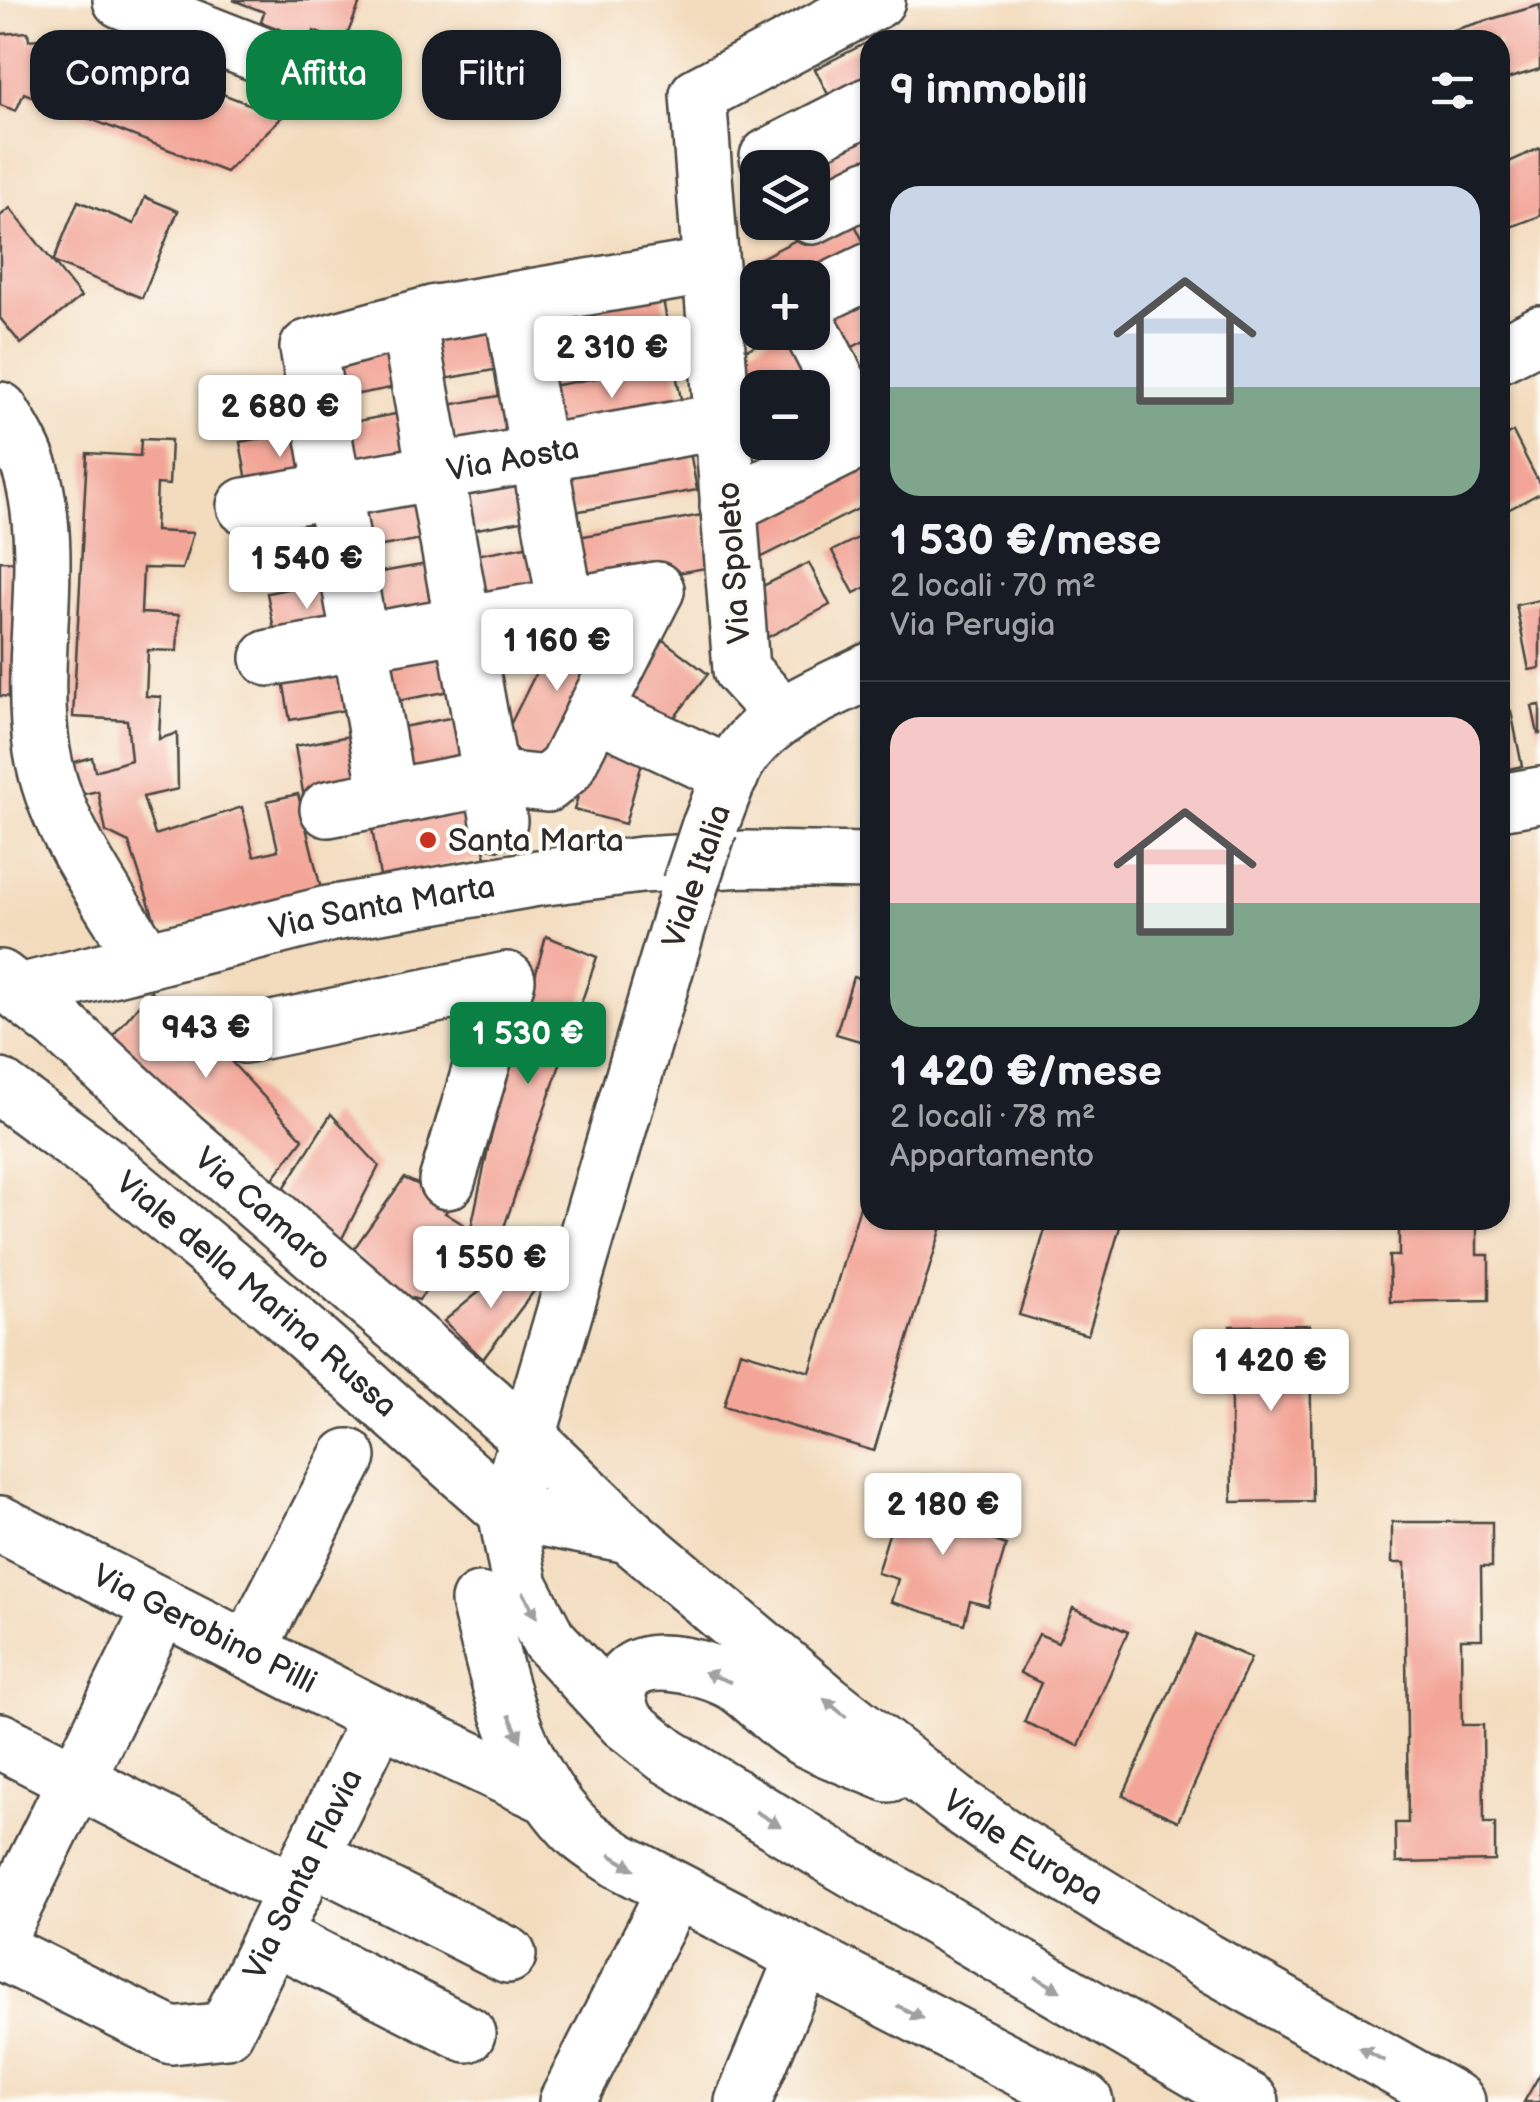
<!DOCTYPE html>
<html lang="it">
<head>
<meta charset="utf-8">
<style>
  :root { --surface:#171b24; --page:#20242c; --text:#f1f3f6; --muted:#9ea1a6; --line:#363941; --accent:#0b8043 }
  body { margin:0; font-family:"Balsamiq Sans",sans-serif; background:var(--page); color:var(--text); height:100vh; display:flex; flex-direction:column; font-size:38px; white-space:nowrap }
  * { box-sizing:border-box; margin:0 }
  p { font-size:32px; color:var(--muted) }
  .icon { flex:none; width:55px; height:55px; fill:none; stroke:currentColor; stroke-width:2; stroke-linecap:round; stroke-linejoin:round }
  .map { position:relative; flex:1; overflow:hidden }
  .sheet { position:absolute; left:860px; top:30px; width:650px; height:1200px; display:flex; flex-direction:column; background:var(--surface); border-radius:30px; box-shadow:0 2px 8px #0004 }
  .sheet>* { flex:none }
  .top-card { position:absolute; left:30px; top:30px; width:680px; height:90px; display:flex; gap:20px }
  .controls { position:absolute; left:740px; top:150px; display:grid; gap:20px }
  .controls a { display:grid; place-items:center; width:90px; height:90px; border-radius:20px; background:var(--surface); box-shadow:0 2px 8px #0004; font-size:50px }
  .price { position:absolute; translate:-50% -85px; padding:0 22px; border-radius:10px; background:#fff; color:#222; font-size:32px; line-height:65px; filter:drop-shadow(0 2px 5px #0008) }
  .price::after { content:''; position:absolute; left:50%; top:60px; width:30px; height:22px; margin-left:-15px; background:inherit; clip-path:polygon(0 0,100% 0,50% 100%) }
  .price.active { background:var(--accent); color:#fff }
  ul { padding:0; list-style:none }
  li { display:grid; align-content:center; gap:20px; height:530px; padding:0 30px }
  li+li { border-top:2px solid var(--line) }
  li span { display:grid; place-items:center; height:310px; border-radius:30px; color:#555 }
  li>.icon { margin-inline-start:auto }
  span .icon { width:180px; height:180px; fill:#fffc; stroke-width:1 }
  li b { font-size:42px }
  h2 { display:flex; justify-content:space-between; align-items:center; height:120px; padding:0 30px; font-size:42px }
  .pill { padding:0 35px; border-radius:30px; background:var(--surface); box-shadow:0 2px 8px #0004; font-size:35px; line-height:90px }
  .pill.active { background:var(--accent); color:#fff }
  .map>svg:first-child { display:block }
  .building { fill:#f3a698 }
  .lines { fill:none; stroke-linecap:round; stroke-linejoin:round }
  .minor-casing { stroke:#494641; stroke-width:60 }
  .major-casing { stroke:#494641; stroke-width:60 }
  .minor { stroke:#fff; stroke-width:55 }
  .major { stroke:#fff; stroke-width:55 }
  .major-bridge-casing { stroke:#494641; stroke-width:60; stroke-linecap:butt }
  .major-bridge { stroke:#fff; stroke-width:55 }
  .oneway { fill:#a0a0a0 }
  .poi-dot { fill:#c8321e; stroke:#fdfcf7; stroke-width:4 }
  .labels { text-anchor:middle; stroke-width:8; stroke-linejoin:round; paint-order:stroke }
  .street-label { font-size:32px; fill:#2b2b2b; stroke:#fdfcf7 }
  .poi-label { font-size:32px; fill:#2b2b2b; stroke:#fdfcf7; text-anchor:start }
</style>
</head>
<body>
<div class="map">
<svg width="1540" height="2102" viewBox="0 0 1540 2102">
  <rect width="100%" height="100%" fill="#fdfcf7"/>
  <filter id="ink" filterUnits="userSpaceOnUse"><feTurbulence type="fractalNoise" baseFrequency=".01" numOctaves="2"/><feDisplacementMap in="SourceGraphic" scale="20" xChannelSelector="R" yChannelSelector="G"/><feConvolveMatrix kernelMatrix="1 2 1 2 8 2 1 2 1" color-interpolation-filters="sRGB"/></filter>
  <filter id="wash" filterUnits="userSpaceOnUse"><feTurbulence type="fractalNoise" baseFrequency=".0048" numOctaves="4" result="noise"/><feDisplacementMap in="SourceGraphic" scale="40" xChannelSelector="R" yChannelSelector="G"/><feGaussianBlur stdDeviation="2.25" result="paint"/><feColorMatrix in="noise" values="0 0 0 0 0 0 0 0 0 0 0 0 0 0 0 0 0 1.4 0 .05"/><feComposite in="paint" operator="in"/></filter>
  <g filter="url(#wash)">
    <rect width="100%" height="100%" fill="#f3dcbe"/>
    <g id="blocks">
      <g class="building">
        <polygon points="233,0 361,0 344,43 314,31 310,41 261,22 264,12"/>
        <polygon points="1540,5 1540,69 1500,81 1500,40 1419,40"/>
        <polygon points="969,31 973,40 951,40"/>
        <polygon points="28,32 29,40 91,34 88,42 282,117 226,172 24,93 16,111 0,105 0,34"/>
        <polygon points="870,41 870,90 835,108 815,69"/>
        <polygon points="870,120 870,173 812,202 812,168 776,168"/>
        <polygon points="1540,148 1540,216 1500,231 1500,166"/>
        <polygon points="145,197 178,211 142,298 53,262 81,297 21,344 0,318 0,216 10,208 53,262 78,201 134,224"/>
        <polygon points="849,213 870,255 812,278 758,278 758,313 749,317 728,275"/>
        <polygon points="661,288 670,338 536,362 527,312"/>
        <polygon points="870,288 870,338 839,354 819,313"/>
        <polygon points="501,316 510,367 439,380 430,329"/>
        <polygon points="781,332 800,332 816,365 773,388 758,388 758,395 753,397 733,357"/>
        <polygon points="392,336 401,386 332,399 323,348"/>
        <polygon points="674,364 684,414 549,438 540,388"/>
        <polygon points="829,389 850,430 787,462 776,442 812,442 812,398"/>
        <polygon points="515,393 524,442 452,455 443,406"/>
        <polygon points="406,412 414,462 346,474 337,425"/>
        <polygon points="311,429 320,479 249,492 240,442"/>
        <polygon points="1513,432 1540,485 1540,493 1500,514 1500,439"/>
        <polygon points="141,439 171,440 169,485 157,484 155,531 193,533 182,569 143,568 141,613 179,615 177,651 148,650 146,696 161,697 159,739 177,733 178,789 143,797 155,835 242,807 254,856 278,850 267,801 298,794 321,889 158,930 129,843 106,832 98,791 75,796 68,764 92,757 95,771 131,760 127,720 73,717 87,453 140,456"/>
        <polygon points="688,441 697,490 563,514 554,465"/>
        <polygon points="862,455 870,470 870,503 762,557 741,516"/>
        <polygon points="529,469 538,518 466,531 457,482"/>
        <polygon points="419,489 428,538 359,550 351,501"/>
        <polygon points="324,506 334,555 262,567 254,518"/>
        <polygon points="702,515 711,567 577,591 567,539"/>
        <polygon points="870,532 870,585 854,593 832,551"/>
        <polygon points="542,543 551,596 480,609 470,556"/>
        <polygon points="0,561 22,562 15,697 0,696"/>
        <polygon points="433,563 442,615 373,628 364,575"/>
        <polygon points="809,563 830,605 766,638 745,595"/>
        <polygon points="338,580 348,632 277,645 267,593"/>
        <polygon points="1540,600 1540,668 1529,670 1516,605"/>
        <polygon points="563,619 614,644 552,768 501,743"/>
        <polygon points="446,640 455,690 387,703 378,652"/>
        <polygon points="663,640 708,674 664,731 619,696"/>
        <polygon points="352,656 361,707 290,720 281,669"/>
        <polygon points="1540,705 1540,734 1538,734 1532,706"/>
        <polygon points="1511,711 1522,766 1500,771 1500,713"/>
        <polygon points="460,716 470,769 401,781 392,729"/>
        <polygon points="366,733 375,786 304,798 295,746"/>
        <polygon points="595,738 645,752 625,824 574,810"/>
        <polygon points="474,797 486,858 380,877 370,816"/>
        <polygon points="546,936 597,957 491,1265 465,1256 489,1144"/>
        <polygon points="853,977 870,982 870,1044 836,1034"/>
        <polygon points="151,991 168,1006 175,999 232,1048 225,1055 303,1139 271,1181 109,1040"/>
        <polygon points="331,1114 379,1166 336,1250 281,1193"/>
        <polygon points="869,1177 870,1220 944,1220 874,1451 724,1406 740,1351 810,1372"/>
        <polygon points="404,1178 455,1201 445,1213 471,1229 419,1300 384,1290 353,1250"/>
        <polygon points="1048,1220 1122,1220 1088,1335 1019,1315"/>
        <polygon points="1399,1220 1477,1220 1477,1255 1489,1255 1489,1300 1390,1302 1389,1256 1399,1256"/>
        <polygon points="510,1266 534,1291 483,1359 444,1321"/>
        <polygon points="1310,1325 1312,1501 1232,1502 1230,1326"/>
        <polygon points="925,1491 997,1513 989,1539 1006,1545 988,1606 970,1601 964,1624 891,1602 898,1579 877,1573 896,1511 916,1518"/>
        <polygon points="1392,1522 1492,1522 1492,1567 1481,1567 1482,1639 1461,1639 1462,1725 1483,1725 1484,1823 1495,1823 1495,1861 1396,1863 1395,1823 1408,1823 1405,1563 1392,1563"/>
        <polygon points="1073,1608 1128,1632 1079,1746 1024,1722 1041,1683 1020,1673 1039,1634 1058,1642"/>
        <polygon points="1196,1634 1251,1658 1178,1821 1123,1796"/>
        <polygon points="1540,2074 1540,2102 1524,2102"/>
      </g>
    </g>
  </g>
  <g filter="url(#ink)">
    <use href="#blocks" fill-opacity="0" stroke="#494641" stroke-width="2.5"/>
    <g class="lines">
      <g class="minor-casing">
        <g id="minor">
          <polyline points="121,0 315,76"/>
          <polyline points="768,157 870,105"/>
          <polyline points="812,216 870,187"/>
          <polyline points="812,299 870,271"/>
          <polyline points="511,301 566,606"/>
          <polyline points="408,321 499,821"/>
          <polyline points="812,331 870,444"/>
          <path d="M0,410C13,431 27,454 33,478C55,567 28,661 42,751C54,827 107,896 146,960"/>
          <path id="s1" d="M245,506L723,421"/>
          <polyline points="728,506 870,435"/>
          <polyline points="269,658 656,590"/>
          <polyline points="594,711 731,775"/>
          <polyline points="783,716 741,670 698,95 877,0"/>
          <polyline points="388,798 308,348 436,313 711,266"/>
          <polyline points="1500,802 1540,795"/>
          <polyline points="328,809 491,778 547,784 566,768 656,590"/>
          <path id="s2" d="M0,978L59,1024L182,1138L527,1437"/>
          <path id="s3" d="M20,992L328,914L538,878L641,865L746,859L870,861"/>
          <polyline points="244,1035 507,980 447,1181"/>
          <path id="s4" d="M0,1524L379,1717L550,1797"/>
          <path d="M479,1601C498,1681 517,1773 580,1833C591,1843 605,1851 618,1860L1085,2102"/>
          <polyline points="248,1650 348,1457"/>
          <polyline points="0,1741 294,1891"/>
          <polyline points="311,1856 508,1955"/>
          <polyline points="0,1934 162,1606"/>
          <polyline points="272,1935 467,2034"/>
          <path id="s5" d="M0,1951L172,2036L226,2030L379,1717"/>
          <polyline points="567,2102 675,1890"/>
          <polyline points="743,2102 803,1958"/>
        </g>
      </g>
      <g class="major-casing">
        <g id="major">
          <polyline points="1500,354 1540,334"/>
          <path d="M709,828C720,803 728,772 745,750C775,711 828,692 870,671"/>
          <polyline points="690,885 506,1511 520,1585 548,1639 625,1722 666,1755 844,1864 1251,2102"/>
          <path id="s6" d="M0,1087L106,1165L273,1304L506,1511L629,1535"/>
          <path id="s7" d="M527,1437L629,1535L827,1702L956,1803L1015,1844L1203,1959L1457,2102"/>
          <path d="M625,1722C618,1704 612,1688 629,1673C653,1651 714,1670 738,1685C761,1701 780,1725 804,1738C831,1752 861,1762 889,1774"/>
        </g>
      </g>
      <use href="#minor" class="minor"/>
      <use href="#major" class="major"/>
      <g class="major-bridge-casing">
        <polyline id="major-bridge" points="690,885 709,828"/>
      </g>
      <use href="#major-bridge" class="major-bridge"/>
    </g>
    <defs><path id="oneway-solid" d="M-6-.8H1V-3.2L6.5 0L1 3.2V.8H-6Z" transform="scale(2.5)"/></defs>
    <g class="oneway">
      <use href="#oneway-solid" transform="translate(530 1605) rotate(62)"/>
      <use href="#oneway-solid" transform="translate(717 1677) rotate(-159)"/>
      <use href="#oneway-solid" transform="translate(835 1708) rotate(-141)"/>
      <use href="#oneway-solid" transform="translate(515 1728) rotate(66)"/>
      <use href="#oneway-solid" transform="translate(768 1819) rotate(31)"/>
      <use href="#oneway-solid" transform="translate(622 1862) rotate(31)"/>
      <use href="#oneway-solid" transform="translate(1048 1984) rotate(30)"/>
      <use href="#oneway-solid" transform="translate(910 2012) rotate(27)"/>
      <use href="#oneway-solid" transform="translate(1372 2054) rotate(-151)"/>
    </g>
  </g>
  <circle class="poi-dot" cx="428" cy="840" r="10"/>
  <g class="labels">
    <g class="street-label">
      <text dy="11" stroke="none"><textPath href="#s1" startOffset="272">Via Aosta</textPath></text>
      <text transform="translate(733 563) rotate(-94)" y="11">Via Spoleto</text>
      <text transform="translate(696 876) rotate(-71)" y="11">Viale Italia</text>
      <text dy="11" stroke="none"><textPath href="#s3" startOffset="372">Via Santa Marta</textPath></text>
      <text dy="11" stroke="none"><textPath href="#s2" startOffset="350">Via Camaro</textPath></text>
      <text dy="11" stroke="none"><textPath href="#s6" startOffset="330">Viale della Marina Russa</textPath></text>
      <text dy="11" stroke="none"><textPath href="#s4" startOffset="230">Via Gerobino Pilli</textPath></text>
      <text dy="11" stroke="none"><textPath href="#s7" startOffset="645">Viale Europa</textPath></text>
      <text dy="11" stroke="none"><textPath href="#s5" startOffset="420">Via Santa Flavia</textPath></text>
    </g>
    <g class="poi-label">
      <text x="448" y="851">Santa Marta</text>
    </g>
  </g>
</svg>
<div class="controls">
<a><svg class="icon" aria-label="layers" viewBox="0 0 24 24"><path d="M12 4l9 5-9 5-9-5zM3 14l9 5 9-5"/></svg></a>
<a>+</a>
<a>−</a>
</div>
<b class="price" style="left:612px;top:401px">2 310 €</b>
<b class="price" style="left:280px;top:460px">2 680 €</b>
<b class="price" style="left:307px;top:612px">1 540 €</b>
<b class="price" style="left:557px;top:694px">1 160 €</b>
<b class="price" style="left:206px;top:1081px">943 €</b>
<b class="price active" style="left:528px;top:1087px">1 530 €</b>
<b class="price" style="left:491px;top:1311px">1 550 €</b>
<b class="price" style="left:1271px;top:1414px">1 420 €</b>
<b class="price" style="left:943px;top:1558px">2 180 €</b>
<div class="top-card">
<a class="pill">Compra</a>
<a class="pill active">Affitta</a>
<a class="pill">Filtri</a>
</div>
<section class="sheet">
<h2>9 immobili<svg class="icon" aria-label="filters" viewBox="0 0 24 24"><path d="M4 7h16M4 17h16"/><circle cx="9" cy="7" r="2"/><circle cx="15" cy="17" r="2"/></svg></h2>
<ul>
<li><span style="background:linear-gradient(#c9d6e8 65%,#7fa58c 0)"><svg class="icon" aria-label="home" viewBox="0 0 24 24"><path d="M3 11l9-7 9 7M6 9v11h12V9"/></svg></span><div><b>1 530 €/mese</b><p>2 locali · 70 m²</p><p>Via Perugia</p></div></li>
<li><span style="background:linear-gradient(#f6c9c9 60%,#7fa58c 0)"><svg class="icon" aria-label="home" viewBox="0 0 24 24"><path d="M3 11l9-7 9 7M6 9v11h12V9"/></svg></span><div><b>1 420 €/mese</b><p>2 locali · 78 m²</p><p>Appartamento</p></div></li>
</ul>
</section>
</div>
</body>
</html>
